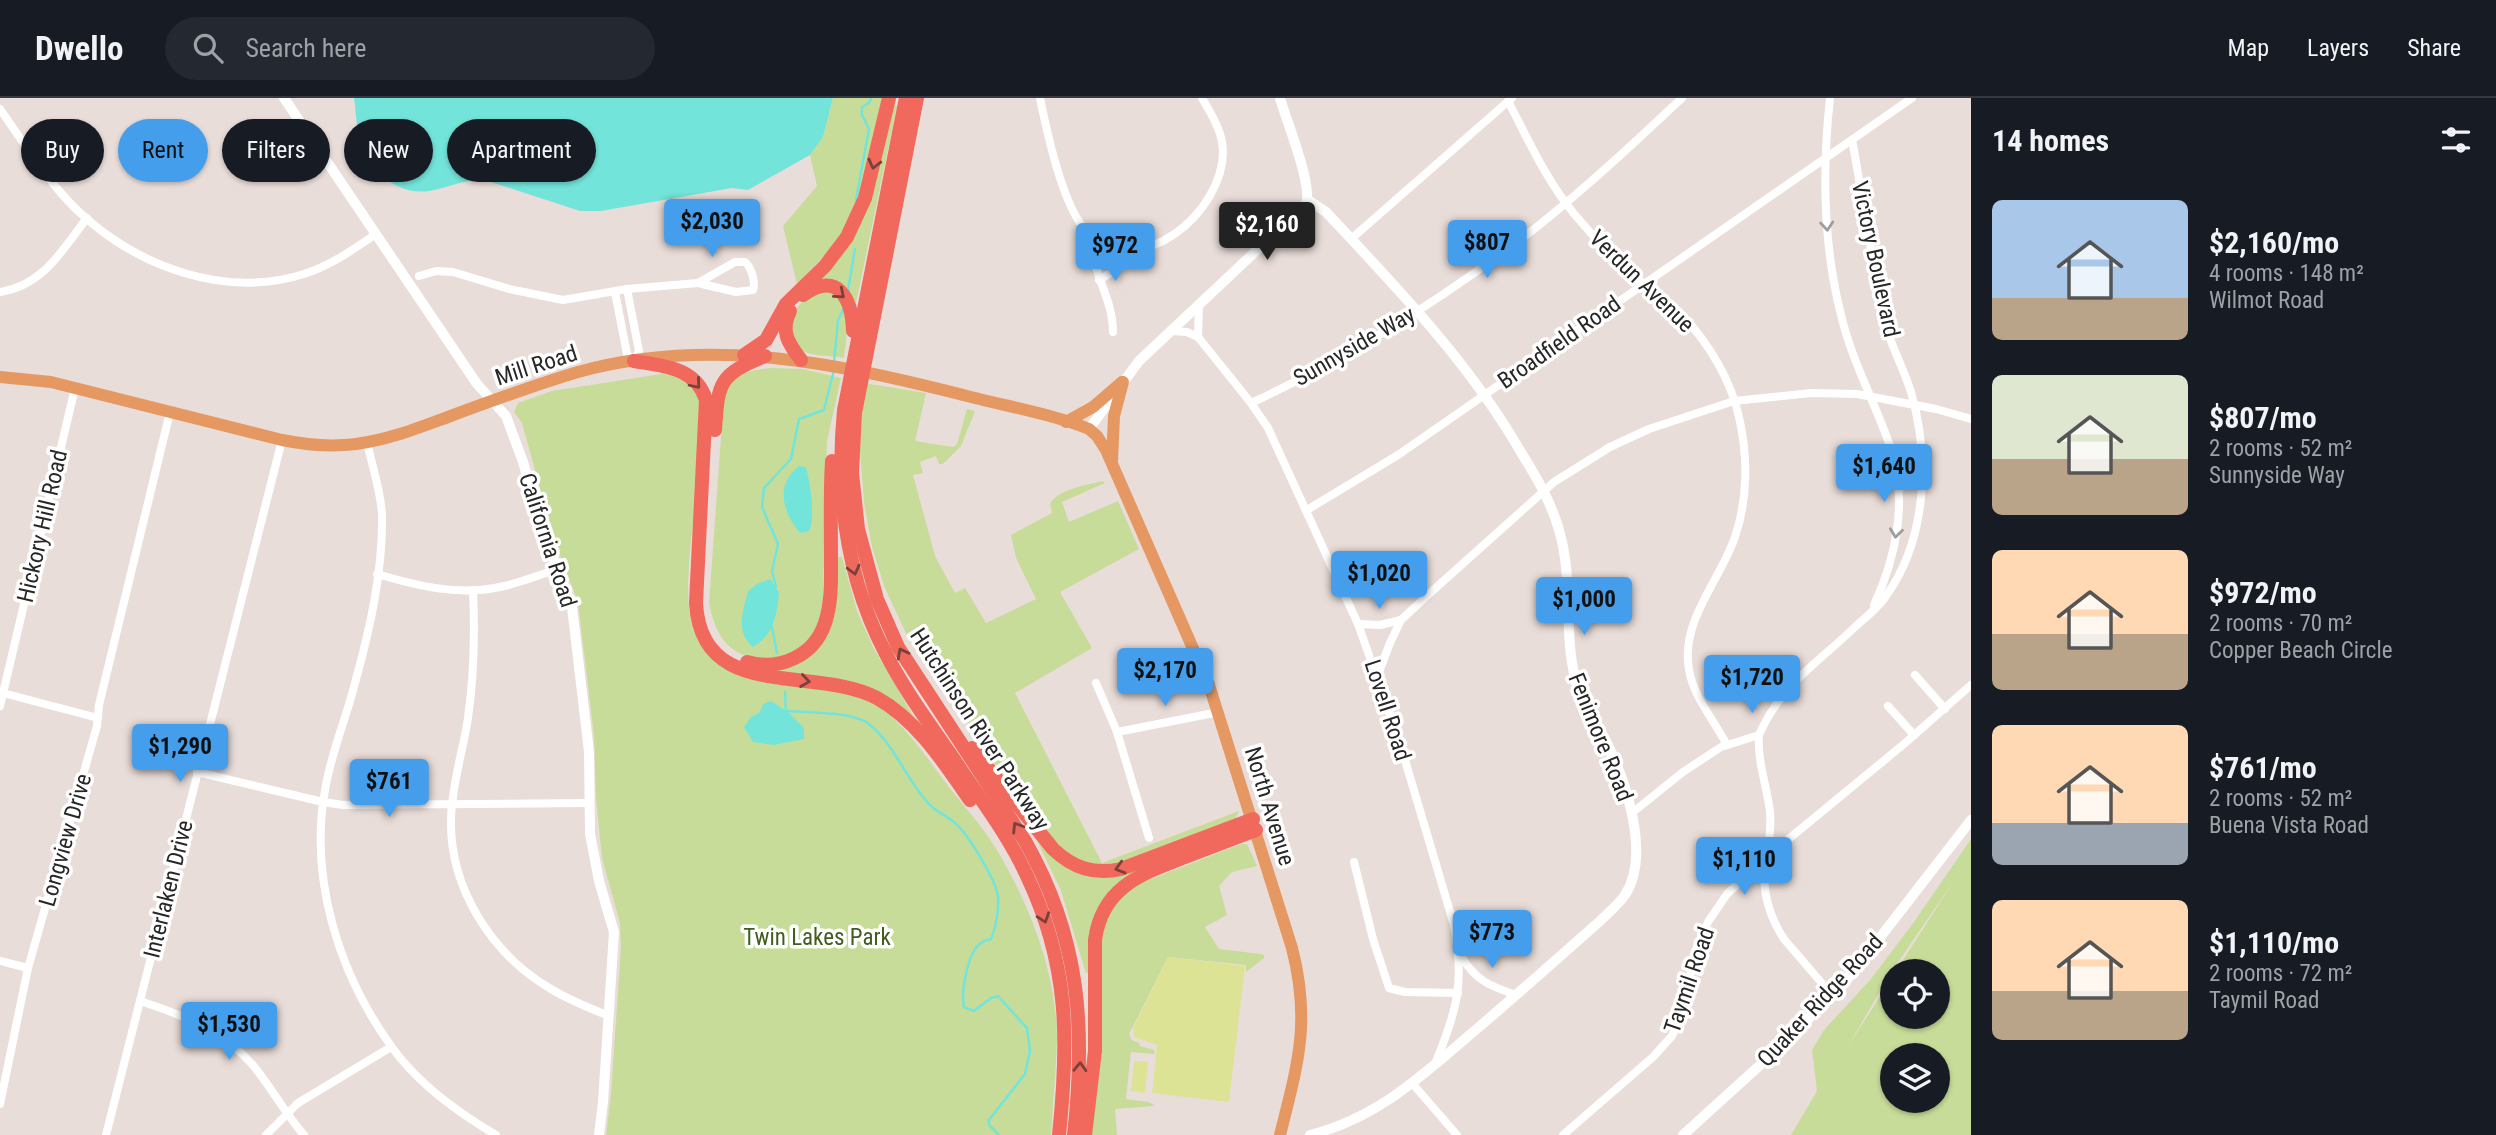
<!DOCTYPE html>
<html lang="en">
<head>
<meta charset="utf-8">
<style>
  :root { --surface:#171b24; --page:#242831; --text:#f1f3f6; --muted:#9ea1a6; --line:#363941; --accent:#449eeb }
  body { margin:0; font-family:"Roboto Condensed",sans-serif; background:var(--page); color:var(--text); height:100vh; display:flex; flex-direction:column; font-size:26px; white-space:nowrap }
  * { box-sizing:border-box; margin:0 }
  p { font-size:23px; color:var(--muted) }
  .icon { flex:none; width:38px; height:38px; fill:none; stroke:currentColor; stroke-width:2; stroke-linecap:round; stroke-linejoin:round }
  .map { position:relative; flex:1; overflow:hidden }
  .sheet { display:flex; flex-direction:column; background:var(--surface); width:525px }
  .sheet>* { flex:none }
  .top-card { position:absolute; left:21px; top:21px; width:665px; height:63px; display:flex; gap:14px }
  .controls { position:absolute; left:1880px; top:861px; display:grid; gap:14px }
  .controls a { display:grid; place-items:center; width:70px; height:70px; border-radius:50%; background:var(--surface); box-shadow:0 2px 5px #0004; font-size:35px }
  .price { position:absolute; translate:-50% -60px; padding:0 16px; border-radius:7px; background:var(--accent); color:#111; font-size:23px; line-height:46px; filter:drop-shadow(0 2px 4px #0008) }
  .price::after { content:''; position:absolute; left:50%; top:42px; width:21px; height:16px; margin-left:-10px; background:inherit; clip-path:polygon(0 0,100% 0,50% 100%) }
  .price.active { background:#222; color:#fff }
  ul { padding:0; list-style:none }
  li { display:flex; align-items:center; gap:21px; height:175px; padding:0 21px }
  li span { display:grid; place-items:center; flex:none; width:196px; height:140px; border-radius:10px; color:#555 }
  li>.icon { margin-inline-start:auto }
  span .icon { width:84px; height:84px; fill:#fffc; stroke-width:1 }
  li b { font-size:30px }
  h2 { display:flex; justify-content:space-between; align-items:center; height:84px; padding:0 21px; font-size:30px }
  .tag { padding:0 24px; border-radius:32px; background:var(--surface); box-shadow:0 2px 5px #0004; font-size:24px; line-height:63px }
  .tag.active { background:var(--accent); color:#111 }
  header { display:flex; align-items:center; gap:42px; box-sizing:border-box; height:98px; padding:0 35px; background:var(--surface); border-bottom:2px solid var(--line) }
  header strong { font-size:33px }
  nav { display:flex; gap:38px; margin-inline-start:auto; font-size:24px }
  .search { width:490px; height:63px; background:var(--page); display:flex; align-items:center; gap:18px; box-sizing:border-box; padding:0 24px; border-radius:38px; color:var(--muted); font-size:26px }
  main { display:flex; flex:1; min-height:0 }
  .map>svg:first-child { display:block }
  .green { fill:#c8dc99; fill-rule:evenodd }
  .pitch { fill:#dde395 }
  .water { fill:#73e4da }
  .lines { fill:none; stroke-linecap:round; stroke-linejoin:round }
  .stream { stroke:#73e4da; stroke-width:2.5 }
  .minor { stroke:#fff; stroke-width:8 }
  .tertiary { stroke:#fff; stroke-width:10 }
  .secondary { stroke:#fff; stroke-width:10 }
  .primary { stroke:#e59862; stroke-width:12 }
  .motorway { stroke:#f1685c; stroke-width:14 }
  .oneway { stroke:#78413c }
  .oneway2 { stroke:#9e9e9e }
  .labels { text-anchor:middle; stroke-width:7; stroke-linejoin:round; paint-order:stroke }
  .street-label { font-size:23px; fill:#272727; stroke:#fff }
  .park-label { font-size:23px; fill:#415d1e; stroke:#fff }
</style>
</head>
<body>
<header>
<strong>Dwello</strong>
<div class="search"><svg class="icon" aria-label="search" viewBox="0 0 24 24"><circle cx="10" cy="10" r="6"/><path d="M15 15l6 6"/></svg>Search here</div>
<nav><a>Map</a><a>Layers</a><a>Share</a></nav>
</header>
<main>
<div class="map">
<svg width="1971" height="1037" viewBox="0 0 1971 1037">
  <rect width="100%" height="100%" fill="#e9ddd9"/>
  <g class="green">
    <polygon points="833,0 883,0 854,118 839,142 797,186 783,128 817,88 810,57 823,39"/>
    <polygon points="893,6 897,8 855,210 846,190 812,188 846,150"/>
    <path d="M825,192L842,200L848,225L844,260C830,257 805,259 795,248C790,243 791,238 792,232C794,205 802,202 825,192Z"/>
    <path d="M771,270L803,271L841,280L827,343L823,502C821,509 821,517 819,523C805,561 754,575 726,545C716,534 712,519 709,505L724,298C732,276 749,272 771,270Z"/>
    <path d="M661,276C681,277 691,287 701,304C698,341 697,378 694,415C691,446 682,508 695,536C726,603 808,579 865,601C896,614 923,654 942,680C960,704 982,727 997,752C1030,808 1057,876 1057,942C1056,973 1053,1005 1051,1037H606L611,996L621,850L620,825L602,760L596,700L594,638L578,504L555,444L522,325L514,314L518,305L552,293Z"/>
    <path d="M864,285L926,295L915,343L953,349L957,346L967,311L975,313L961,348L943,366H939L936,358L920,364L923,375L913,377L935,458L955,495L965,490L986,525L1036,501L1016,460L1011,437L1052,415L1050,406C1058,391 1087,387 1103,383L1105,385L1062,404L1069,424L1118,403L1139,451L1060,494L1092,550L1015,595L1102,765L1239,713L1235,722L1126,763L1106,769L1074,762L1055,744L1007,683L911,546L884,488L872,449L864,405L860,353Z"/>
    <polygon points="837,459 842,459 857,513 873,549 915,621 897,607 774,574 808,557"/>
    <polygon points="1035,739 1066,767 1150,765 1116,788 1089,875 1086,875 1060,790"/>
    <path d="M1971,741V1037H1791L1817,993L1812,952L1824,932L1871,881L1914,824ZM1955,781L1896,873H1937V919H1892V880L1848,948L1892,873ZM1892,957H1937V1003H1892Z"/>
    <polygon points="1241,746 1247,746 1257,768 1232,774 1219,788 1227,817 1205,829 1219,851 1261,856 1264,857 1264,860 1246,874 1246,867 1168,859 1129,936 1132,942 1139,945 1140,948 1154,952 1155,956 1131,954 1126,1001 1149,1004 1155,1008 1115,1011 1117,1037 1091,1037 1102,955 1102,841 1107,820 1118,803 1136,787"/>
  </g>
  <g class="pitch">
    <polygon points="1168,859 1245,868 1229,1004 1152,995 1157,947 1134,939 1133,930"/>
    <polygon points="1134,963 1148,964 1145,995 1131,993"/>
  </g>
  <g class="water">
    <path d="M354,0H833L823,39L810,57L748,92L732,90L601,113H580L482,81C463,82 447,90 429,93C395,98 367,70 359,38C356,26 356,12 354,0Z"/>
    <path d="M799,368L806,369C810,385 816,418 809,433L800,435C782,414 775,386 799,368Z"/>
    <path d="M770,481L779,494C777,517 774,537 753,549C735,534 743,513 748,493L757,486Z"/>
    <polygon points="771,603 788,614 804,630 804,641 774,647 753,644 744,629 751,619 760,614 763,606"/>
  </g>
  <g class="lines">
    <g class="stream">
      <polyline points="856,102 869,31 862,17 862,9 869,5 871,0"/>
      <polyline points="848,192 855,151"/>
      <polyline points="834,265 838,222 844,210"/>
      <polyline points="776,489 772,473 778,446 762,409 764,390 791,361 799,321 824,312 834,272"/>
      <polyline points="772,529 777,555"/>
      <path d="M785,594L786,613C806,614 854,614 869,626C896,648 907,684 930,707C938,715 949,719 956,726C968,736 997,784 998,799C999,811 996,830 991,841C988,842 984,842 981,845C967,854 961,895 964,909L974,913L991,900L998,898L1027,930L1030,953L1025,976L989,1022V1027L999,1037"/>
    </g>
    <g class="minor">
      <path d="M1040,0C1047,35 1063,111 1088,135C1141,185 1223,113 1223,54C1223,35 1212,17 1202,0"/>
      <path d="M1830,0C1822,73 1823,146 1841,217C1852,264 1876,306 1891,351C1908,402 1896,460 1874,507"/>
      <path d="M1508,3C1528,41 1547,84 1575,117C1591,136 1608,154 1626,171C1644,187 1666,201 1683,218C1709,246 1731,282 1739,319C1748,358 1748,401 1735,439C1720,483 1680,523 1689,572C1694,600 1714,622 1727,647"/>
      <path d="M0,11C24,45 47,83 77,112C137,169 226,202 307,175C333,166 354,151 376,136"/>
      <path d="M1089,136C1091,173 1113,200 1113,234"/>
      <polyline points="1351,141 1512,0"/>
      <path d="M735,164H745C751,169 756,184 753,192L736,194L698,185Z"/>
      <polyline points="419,178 436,173 453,174 509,191 563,202 627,191 698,185"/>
      <polyline points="1099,182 1121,169 1134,152"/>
      <path d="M0,194C43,188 63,151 87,120"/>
      <polyline points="615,194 627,256 634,263 639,253 627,191"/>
      <path d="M1170,233L1187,234L1198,239L1251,305L1268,330L1358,526L1399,642L1454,827C1465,884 1457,913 1435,966"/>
      <polyline points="1198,239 1199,206"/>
      <path d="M1251,305C1351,259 1451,195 1538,128C1588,88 1635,44 1682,0"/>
      <path d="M367,344C372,368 381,393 382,417C383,473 370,531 355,585C346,621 331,655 325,692C309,781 339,876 391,948C417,985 457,1014 496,1037"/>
      <polyline points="1307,412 1398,357 1912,0"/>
      <path d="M377,476C418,488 457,498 500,489C520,485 539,477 558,471"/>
      <path d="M473,492C475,535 474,578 468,620C463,653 452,686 451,720C449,789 491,856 551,891C569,902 589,910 609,918"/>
      <polyline points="1358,526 1380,527 1401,522"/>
      <polyline points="1915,577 1945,611"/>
      <polyline points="1377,579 1390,545 1401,522 1430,495 1554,384 1610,349 1649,331 1734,303 1811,295 1857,296 1936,311 1971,321"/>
      <polyline points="1096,585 1117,634 1149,740"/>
      <polyline points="3,595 98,620"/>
      <polyline points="0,608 75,290"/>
      <polyline points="1888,608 1914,637"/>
      <polyline points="1117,634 1219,614"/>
      <path d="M1759,637C1757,663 1767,688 1770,714C1772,734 1767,753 1765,774C1762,796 1772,823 1784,841L1832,897"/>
      <polyline points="197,674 323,704 343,707 588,705"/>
      <path d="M1632,715L1683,674L1721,649L1759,637C1782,585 1817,566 1856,528C1866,519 1879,509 1886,498C1927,441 1930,360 1911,294C1903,269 1890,245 1883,220C1878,203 1877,185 1874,167C1866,126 1860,84 1852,42"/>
      <polyline points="1354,764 1373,841 1389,890 1405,894 1458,895"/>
      <path d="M1461,858C1476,883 1490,888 1516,897"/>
      <polyline points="0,863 28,870"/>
      <path d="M140,903C183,917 227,934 256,971C273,992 286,1017 304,1037"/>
      <polyline points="1412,985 1457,1037"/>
      <polyline points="0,1006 28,870 97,628 99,607 170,314"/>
      <polyline points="106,1037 282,342"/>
      <polyline points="266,1037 298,1005 391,949"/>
      <polyline points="1563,1037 1653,959 1672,938 1682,916 1696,851 1708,824 1727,796 1768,758 1904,646 1971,587"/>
    </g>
    <g class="tertiary">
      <path d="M1308,102L1326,114C1397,190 1470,265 1522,356C1537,380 1551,404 1559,432C1575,485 1561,541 1579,594C1586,612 1598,628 1607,645C1626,684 1651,757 1625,797C1618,807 1608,815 1599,824C1559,859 1519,895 1479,929C1425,975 1380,1019 1310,1037"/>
      <path d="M1089,331L1139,263L1306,106C1313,87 1286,22 1280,0"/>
      <polyline points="1683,1037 1791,939 1851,877 1971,722"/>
    </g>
    <polyline class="secondary" points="284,0 477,286 506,318 523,364 545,438 572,509 589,654 590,736 599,783 614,834 603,1004 599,1037"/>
    <g class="primary">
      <path d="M0,279L51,284L282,342C307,347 332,349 356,346C388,342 418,330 448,319C491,303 534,287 578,274C712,237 840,266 971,299C1010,309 1052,316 1089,331L1097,338L1106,352L1209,587L1292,850C1311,924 1298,965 1280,1037"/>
      <polyline points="1066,324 1093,309 1122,284"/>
      <polyline points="1112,363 1114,318 1123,284"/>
    </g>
    <g class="motorway">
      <path d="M906,0L844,312C836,395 846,479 885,554C905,594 932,629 957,666C981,702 1009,738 1027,778C1069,866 1069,942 1059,1037"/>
      <path d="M917,0L855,315L852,375L858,431L877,501L898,549L1025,743C1080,840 1086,929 1074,1037"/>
      <path d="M803,197C838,172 852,201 853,233"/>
      <path d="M790,213C780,233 788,245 801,262"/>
      <polyline points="744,257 766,242 786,206 825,168 847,139 865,100 889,0"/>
      <path d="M634,263C663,268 696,269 706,302L696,505C701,605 815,567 877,600C917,622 945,666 970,702"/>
      <path d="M715,332C718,284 719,277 765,258"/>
      <path d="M747,564C780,573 814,558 825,525C832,504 831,481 831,460C831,428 830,395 832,363"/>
      <path d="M972,650L1053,751C1073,770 1094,777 1121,771L1253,721"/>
      <path d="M1085,1037L1095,953V842C1102,789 1141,776 1185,759C1209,750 1232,741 1256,732"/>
    </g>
  </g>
  <defs><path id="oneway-chevron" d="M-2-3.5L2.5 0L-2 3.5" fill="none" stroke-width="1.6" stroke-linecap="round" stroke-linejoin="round" transform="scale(1.75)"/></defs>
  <g class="oneway">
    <use href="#oneway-chevron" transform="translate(874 66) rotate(104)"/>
    <use href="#oneway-chevron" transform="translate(840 196) rotate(40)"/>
    <use href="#oneway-chevron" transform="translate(696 286) rotate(50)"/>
    <use href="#oneway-chevron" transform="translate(854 472) rotate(76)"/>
    <use href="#oneway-chevron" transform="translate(902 555) rotate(-118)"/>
    <use href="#oneway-chevron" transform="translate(805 583) rotate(8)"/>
    <use href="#oneway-chevron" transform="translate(1017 729) rotate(-122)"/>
    <use href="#oneway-chevron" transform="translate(1120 770) rotate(164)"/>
    <use href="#oneway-chevron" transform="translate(1044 820) rotate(71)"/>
    <use href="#oneway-chevron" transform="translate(1080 969) rotate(-88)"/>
  </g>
  <g class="oneway2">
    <use href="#oneway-chevron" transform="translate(1827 128) rotate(85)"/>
    <use href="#oneway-chevron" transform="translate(1896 435) rotate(97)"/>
  </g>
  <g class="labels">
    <g class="street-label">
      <text transform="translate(1876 161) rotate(78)" y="8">Victory Boulevard</text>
      <text transform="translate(1642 183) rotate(44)" y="8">Verdun Avenue</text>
      <text transform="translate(1559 244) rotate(-35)" y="8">Broadfield Road</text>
      <text transform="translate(1354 248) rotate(-30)" y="8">Sunnyside Way</text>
      <text transform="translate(536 267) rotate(-18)" y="8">Mill Road</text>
      <text transform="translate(42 428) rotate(-77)" y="8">Hickory Hill Road</text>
      <text transform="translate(548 442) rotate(72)" y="8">California Road</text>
      <text transform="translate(1388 612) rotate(72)" y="8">Lovell Road</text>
      <text transform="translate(980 631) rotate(57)" y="8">Hutchinson River Parkway</text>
      <text transform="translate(1601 639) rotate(68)" y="8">Fenimore Road</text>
      <text transform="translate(1270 708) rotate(73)" y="8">North Avenue</text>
      <text transform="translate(65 742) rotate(-74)" y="8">Longview Drive</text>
      <text transform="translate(168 791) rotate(-76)" y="8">Interlaken Drive</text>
      <text transform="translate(1689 882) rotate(-71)" y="8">Taymil Road</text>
      <text transform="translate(1820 902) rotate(-47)" y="8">Quaker Ridge Road</text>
    </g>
    <g class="park-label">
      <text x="817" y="847">Twin Lakes Park</text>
    </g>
  </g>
</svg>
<div class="controls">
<a><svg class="icon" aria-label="locate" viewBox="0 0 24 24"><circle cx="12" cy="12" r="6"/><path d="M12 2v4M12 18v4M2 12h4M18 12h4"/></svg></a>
<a><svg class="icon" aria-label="layers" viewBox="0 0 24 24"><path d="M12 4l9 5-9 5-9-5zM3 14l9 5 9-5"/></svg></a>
</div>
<b class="price" style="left:712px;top:161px">$2,030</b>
<b class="price active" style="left:1267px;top:164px">$2,160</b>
<b class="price" style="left:1487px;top:182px">$807</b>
<b class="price" style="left:1115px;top:185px">$972</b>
<b class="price" style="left:1884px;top:406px">$1,640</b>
<b class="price" style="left:1379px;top:513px">$1,020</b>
<b class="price" style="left:1584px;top:539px">$1,000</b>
<b class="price" style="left:1165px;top:610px">$2,170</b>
<b class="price" style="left:1752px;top:617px">$1,720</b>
<b class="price" style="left:180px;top:686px">$1,290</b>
<b class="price" style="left:389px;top:721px">$761</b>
<b class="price" style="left:1744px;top:799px">$1,110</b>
<b class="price" style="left:1492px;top:872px">$773</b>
<b class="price" style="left:229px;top:964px">$1,530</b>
<div class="top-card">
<a class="tag">Buy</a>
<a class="tag active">Rent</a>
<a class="tag">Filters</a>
<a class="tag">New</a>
<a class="tag">Apartment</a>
</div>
</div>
<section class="sheet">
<h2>14 homes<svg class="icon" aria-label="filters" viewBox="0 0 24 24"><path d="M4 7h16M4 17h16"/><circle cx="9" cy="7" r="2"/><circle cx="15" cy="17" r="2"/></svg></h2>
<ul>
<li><span style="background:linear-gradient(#a9c7e8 70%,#b9a48a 0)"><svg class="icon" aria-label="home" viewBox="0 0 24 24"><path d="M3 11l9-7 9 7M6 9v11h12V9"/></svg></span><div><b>$2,160/mo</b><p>4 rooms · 148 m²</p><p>Wilmot Road</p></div></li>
<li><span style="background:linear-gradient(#dfe7d0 60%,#b9a48a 0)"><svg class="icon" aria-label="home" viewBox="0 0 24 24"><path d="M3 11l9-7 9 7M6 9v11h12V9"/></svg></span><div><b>$807/mo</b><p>2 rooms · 52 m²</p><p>Sunnyside Way</p></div></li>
<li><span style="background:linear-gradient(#ffd9b3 60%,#b9a48a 0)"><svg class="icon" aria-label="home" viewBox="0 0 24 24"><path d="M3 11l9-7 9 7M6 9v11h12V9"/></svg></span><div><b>$972/mo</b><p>2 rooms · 70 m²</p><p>Copper Beach Circle</p></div></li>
<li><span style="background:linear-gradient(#ffd9b3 70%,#9aa5b1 0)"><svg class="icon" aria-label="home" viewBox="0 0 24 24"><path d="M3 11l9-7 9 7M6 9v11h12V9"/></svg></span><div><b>$761/mo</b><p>2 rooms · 52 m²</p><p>Buena Vista Road</p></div></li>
<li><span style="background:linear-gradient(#ffd9b3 65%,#b9a48a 0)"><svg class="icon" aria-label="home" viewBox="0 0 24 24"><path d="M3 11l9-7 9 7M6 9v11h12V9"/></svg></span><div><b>$1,110/mo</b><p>2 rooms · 72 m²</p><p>Taymil Road</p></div></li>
</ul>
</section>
</main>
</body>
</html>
